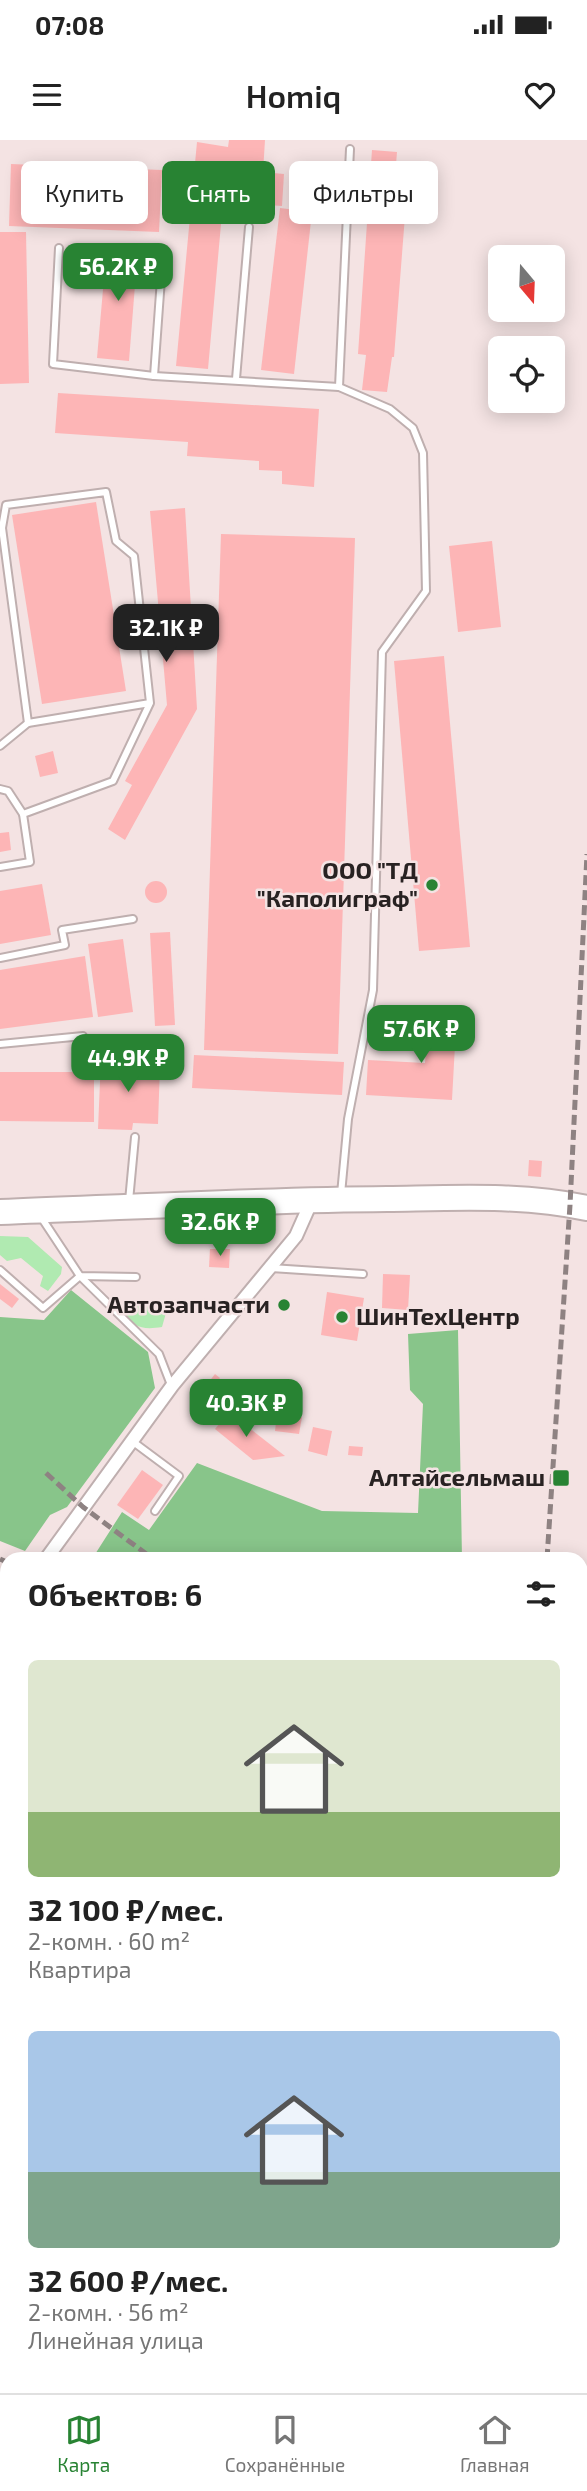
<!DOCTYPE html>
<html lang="ru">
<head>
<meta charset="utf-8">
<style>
  :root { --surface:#fff; --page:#f6f6f6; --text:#222; --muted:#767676; --line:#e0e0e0; --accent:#288333 }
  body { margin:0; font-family:"Exo 2",sans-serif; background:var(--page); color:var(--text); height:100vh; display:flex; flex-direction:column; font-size:26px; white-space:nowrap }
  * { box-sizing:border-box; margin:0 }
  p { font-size:23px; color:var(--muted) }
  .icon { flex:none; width:38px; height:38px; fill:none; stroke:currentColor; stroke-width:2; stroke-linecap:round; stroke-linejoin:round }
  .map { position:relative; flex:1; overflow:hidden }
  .drawer { position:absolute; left:0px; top:1412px; width:588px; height:842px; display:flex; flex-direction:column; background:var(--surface); border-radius:21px 21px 0 0; box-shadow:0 4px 18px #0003 }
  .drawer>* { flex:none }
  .banner { position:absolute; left:21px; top:21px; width:546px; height:63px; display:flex; gap:14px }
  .needle { width:46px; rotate:161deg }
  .buttons { position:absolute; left:488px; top:105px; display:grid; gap:14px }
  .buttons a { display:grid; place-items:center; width:77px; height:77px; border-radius:10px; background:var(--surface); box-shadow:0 4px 18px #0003; font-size:35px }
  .price { position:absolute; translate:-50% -60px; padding:0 16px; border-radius:14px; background:var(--accent); color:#fff; font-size:23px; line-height:46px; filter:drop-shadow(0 2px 4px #0008) }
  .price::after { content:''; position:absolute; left:50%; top:42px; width:21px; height:16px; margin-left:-10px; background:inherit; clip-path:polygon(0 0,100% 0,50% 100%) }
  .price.on { background:#222; color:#fff }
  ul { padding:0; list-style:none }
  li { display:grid; align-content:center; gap:14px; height:371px; padding:0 28px }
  li span { display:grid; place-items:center; height:217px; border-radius:10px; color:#555 }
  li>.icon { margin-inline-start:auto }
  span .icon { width:126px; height:126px; fill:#fffc; stroke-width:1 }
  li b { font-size:30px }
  h2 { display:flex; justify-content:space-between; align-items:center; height:84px; padding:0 28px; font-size:30px }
  .tag { padding:0 24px; border-radius:10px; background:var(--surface); box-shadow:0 4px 18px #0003; font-size:24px; line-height:63px }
  .tag.on { background:var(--accent); color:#fff }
  .status { display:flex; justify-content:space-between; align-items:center; height:49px; padding:0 35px; background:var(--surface); direction:ltr }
  .status svg { height:19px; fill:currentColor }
  header { display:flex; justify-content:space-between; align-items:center; height:91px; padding:0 28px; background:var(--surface); font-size:32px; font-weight:600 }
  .menu { display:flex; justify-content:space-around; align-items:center; height:98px; border-top:2px solid var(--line); background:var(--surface); font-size:19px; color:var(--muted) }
  .menu a { display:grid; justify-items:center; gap:4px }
  .menu .on { color:var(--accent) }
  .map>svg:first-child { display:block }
  .green { fill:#b0eab1 }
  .forest { fill:#88c58a }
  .building { fill:#fdb5b6 }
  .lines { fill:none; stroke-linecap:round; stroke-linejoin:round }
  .lane-casing { stroke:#bfafaf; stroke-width:10 }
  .street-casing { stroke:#bfafaf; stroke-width:16 }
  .highway-casing { stroke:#bfafaf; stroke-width:28 }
  .lane { stroke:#fff; stroke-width:6 }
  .street { stroke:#fff; stroke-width:12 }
  .highway { stroke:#fff; stroke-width:24 }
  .rail { stroke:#8e8282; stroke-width:5; stroke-dasharray:10 5; stroke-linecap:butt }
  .poi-dot { fill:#288333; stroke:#f4e3e3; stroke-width:2.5 }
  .labels { text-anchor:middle; stroke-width:5; stroke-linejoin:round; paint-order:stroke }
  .poi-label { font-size:24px; font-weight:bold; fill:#282222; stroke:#f4e3e3; text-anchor:end }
</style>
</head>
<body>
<div class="status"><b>07:08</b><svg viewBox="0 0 49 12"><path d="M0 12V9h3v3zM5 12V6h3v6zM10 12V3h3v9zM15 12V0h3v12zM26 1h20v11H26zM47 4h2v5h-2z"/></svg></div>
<header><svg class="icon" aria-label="menu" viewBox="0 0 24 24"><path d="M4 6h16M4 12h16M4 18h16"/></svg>Homiq<svg class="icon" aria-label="heart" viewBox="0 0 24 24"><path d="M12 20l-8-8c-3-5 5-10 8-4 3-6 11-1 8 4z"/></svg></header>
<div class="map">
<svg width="587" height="2253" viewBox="0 0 587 2253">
  <rect width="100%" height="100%" fill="#f4e3e3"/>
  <g class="green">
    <polygon points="0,1096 28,1097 62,1127 61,1134 48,1151 40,1146 43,1136 21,1118 7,1121 0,1115"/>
    <path d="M133,1165H158L166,1173L162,1187C143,1190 133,1188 124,1171Z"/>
    <polygon points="587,1514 587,1596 581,1605 581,1567"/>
  </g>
  <g class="forest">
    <polygon points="71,1150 148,1212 155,1248 67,1367 50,1375 25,1411 0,1401 0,1177 44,1180"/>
    <polygon points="458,1190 462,1419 92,1419 122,1372 149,1390 197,1323 322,1371 418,1373 423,1264 410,1250 408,1194"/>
    <polygon points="587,1711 587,1994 584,2030 581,2029 581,1730"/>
  </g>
  <g class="building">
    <polygon points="229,0 265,0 263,32 284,34 282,66 223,62 208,229 176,226 197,2 228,7"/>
    <polygon points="372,10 397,12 394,50 407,50 394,217 392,217 387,252 362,250 366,215 358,214"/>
    <polygon points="11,24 162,30 159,92 9,86"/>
    <polygon points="280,68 312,72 294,234 261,230"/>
    <polygon points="0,92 26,92 29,243 0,244"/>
    <polygon points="107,104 138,107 129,221 97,218"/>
    <polygon points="58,253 319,269 314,347 282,344 282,331 259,330 259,321 187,316 188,302 55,293"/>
    <polygon points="96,362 126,551 42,564 12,375"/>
    <polygon points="185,368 197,569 125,700 108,689 132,645 125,641 167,565 150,371"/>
    <polygon points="221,394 355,398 338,914 204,910"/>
    <polygon points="492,401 501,487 458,492 449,406"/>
    <polygon points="444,516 470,807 419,811 394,521"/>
    <polygon points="53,611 58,633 40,637 35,616"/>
    <polygon points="9,692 11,710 0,712 0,693"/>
    <circle cx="156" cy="752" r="11"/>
    <polygon points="42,744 51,795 0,804 0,751"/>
    <polygon points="170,792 175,885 155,886 150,793"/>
    <polygon points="123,799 133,872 98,877 88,804"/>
    <polygon points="85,816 93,877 0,889 0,830"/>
    <polygon points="429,868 457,869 452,960 366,955 368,920 425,923"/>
    <polygon points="194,915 344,922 342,955 192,948"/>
    <polygon points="101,918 135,919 135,925 160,925 158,984 133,983 132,990 98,989"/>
    <polygon points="0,932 94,932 94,982 0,981"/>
    <polygon points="529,1020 542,1021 541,1037 528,1036"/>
    <polygon points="210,1109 230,1109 229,1128 209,1127"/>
    <polygon points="383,1134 410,1135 408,1170 382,1168"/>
    <polygon points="0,1144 19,1159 12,1168 0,1159"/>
    <polygon points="327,1152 364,1158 357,1201 321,1195"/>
    <polygon points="215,1234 220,1238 210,1251 205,1247"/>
    <polygon points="229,1272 285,1316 253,1320 215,1289"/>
    <polygon points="277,1274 302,1277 299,1294 275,1291"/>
    <polygon points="313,1287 332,1291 327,1316 308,1311"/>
    <polygon points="349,1306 363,1307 362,1316 348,1315"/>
    <polygon points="142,1330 163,1345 138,1379 117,1365"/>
    <polygon points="0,1526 6,1527 6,1546 0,1545"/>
    <rect x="0" y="1770" width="7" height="19"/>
    <polygon points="3,1860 7,1861 7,1878 2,1877"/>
    <polygon points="0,1899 6,1899 5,1916 0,1916"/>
    <polygon points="581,2177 587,2177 587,2253 554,2253 554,2247 581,2247"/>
    <polygon points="21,2247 50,2247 49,2253 21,2253"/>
    <rect x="134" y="2247" width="18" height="4"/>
  </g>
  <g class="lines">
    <g class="lane-casing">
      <g id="lane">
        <polyline points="59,108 53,224 154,236 339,247 390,269 413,288 423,313 426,451 382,512 373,850 348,979 341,1054"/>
        <polyline points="154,236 162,125"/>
        <polyline points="236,239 249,87"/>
        <polyline points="339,247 350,9"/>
        <polyline points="0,606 28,583"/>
        <polyline points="0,649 8,651 23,674"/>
        <polyline points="0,727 30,722 23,674 113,641 150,563 134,416 116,401 106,352 6,365 2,388 28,583 150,563"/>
        <polyline points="0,818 65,805 62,790 133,779"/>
        <polyline points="0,904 83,896"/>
        <polyline points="129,1061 135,997"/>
        <polyline points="41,1077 80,1136 136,1137"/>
        <polyline points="271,1128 363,1134"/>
        <polyline points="0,1130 43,1168 80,1136 159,1214 171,1245"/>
        <polyline points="132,1301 179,1336 155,1371"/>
        <polyline points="440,2253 441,2247"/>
      </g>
    </g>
    <g class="street-casing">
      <g id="street">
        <polyline points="46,1419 172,1246 296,1096 312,1060"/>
        <polyline points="0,1484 7,1485"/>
        <polyline points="98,2247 98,2253"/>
      </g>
    </g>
    <g class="highway-casing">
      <path id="highway" d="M0,1072C129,1067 258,1060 387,1059C454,1058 521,1054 587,1068"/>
    </g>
    <use href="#lane" class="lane"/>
    <use href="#street" class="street"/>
    <use href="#highway" class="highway"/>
    <g class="rail">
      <polyline points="46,1333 83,1367 153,1419"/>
      <polyline points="0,1419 7,1422"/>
      <polyline points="547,1419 570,1065 587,714"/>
      <polyline points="581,1673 587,1654"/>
      <polyline points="450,2247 450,2253"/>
      <polyline points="472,2247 472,2253"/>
      <polyline points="501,2253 501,2247"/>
      <polyline points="513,2253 513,2247"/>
    </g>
  </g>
  <g class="poi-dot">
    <circle cx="432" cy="745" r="7"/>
    <circle cx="284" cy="1165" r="7"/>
    <circle cx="342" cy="1177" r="7"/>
    <rect x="552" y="1329" width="18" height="18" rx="3.5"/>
  </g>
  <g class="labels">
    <g class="poi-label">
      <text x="418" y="739">ООО "ТД<tspan x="418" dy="28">"Каполиграф"</tspan></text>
      <text x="270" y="1173">Автозапчасти</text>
      <text x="356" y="1185" text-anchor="start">ШинТехЦентр</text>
      <text x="545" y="1346">Алтайсельмаш</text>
    </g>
  </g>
</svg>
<div class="buttons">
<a><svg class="needle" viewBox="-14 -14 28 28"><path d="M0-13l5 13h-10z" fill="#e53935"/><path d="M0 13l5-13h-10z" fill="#767676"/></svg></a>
<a><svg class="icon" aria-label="locate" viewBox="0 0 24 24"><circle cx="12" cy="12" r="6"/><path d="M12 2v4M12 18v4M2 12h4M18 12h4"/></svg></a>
</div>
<b class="price" style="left:118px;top:163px">56.2K ₽</b>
<b class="price on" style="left:166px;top:524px">32.1K ₽</b>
<b class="price" style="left:421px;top:925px">57.6K ₽</b>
<b class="price" style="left:128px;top:954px">44.9K ₽</b>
<b class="price" style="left:220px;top:1118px">32.6K ₽</b>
<b class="price" style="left:246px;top:1299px">40.3K ₽</b>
<div class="banner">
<a class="tag">Купить</a>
<a class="tag on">Снять</a>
<a class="tag">Фильтры</a>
</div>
<section class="drawer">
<h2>Объектов: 6<svg class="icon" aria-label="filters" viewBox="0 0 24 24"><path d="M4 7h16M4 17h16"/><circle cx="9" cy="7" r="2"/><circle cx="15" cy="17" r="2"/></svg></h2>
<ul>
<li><span style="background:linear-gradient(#dfe7d0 70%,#8fb573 0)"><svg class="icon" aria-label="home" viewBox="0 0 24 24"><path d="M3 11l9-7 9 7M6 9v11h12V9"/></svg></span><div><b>32 100 ₽/мес.</b><p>2-комн. · 60 m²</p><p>Квартира</p></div></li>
<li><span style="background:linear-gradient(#a9c7e8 65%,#7fa58c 0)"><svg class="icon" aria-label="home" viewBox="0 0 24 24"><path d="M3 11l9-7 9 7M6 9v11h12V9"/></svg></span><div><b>32 600 ₽/мес.</b><p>2-комн. · 56 m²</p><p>Линейная улица</p></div></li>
</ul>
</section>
</div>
<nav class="menu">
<a class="on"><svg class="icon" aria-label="map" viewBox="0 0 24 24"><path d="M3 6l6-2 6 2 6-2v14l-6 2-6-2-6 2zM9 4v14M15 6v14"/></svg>Карта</a>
<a><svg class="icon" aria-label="saved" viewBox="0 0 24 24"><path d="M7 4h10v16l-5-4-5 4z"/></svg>Сохранённые</a>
<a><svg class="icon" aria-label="home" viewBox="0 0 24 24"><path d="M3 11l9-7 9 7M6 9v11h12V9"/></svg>Главная</a>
</nav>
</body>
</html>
